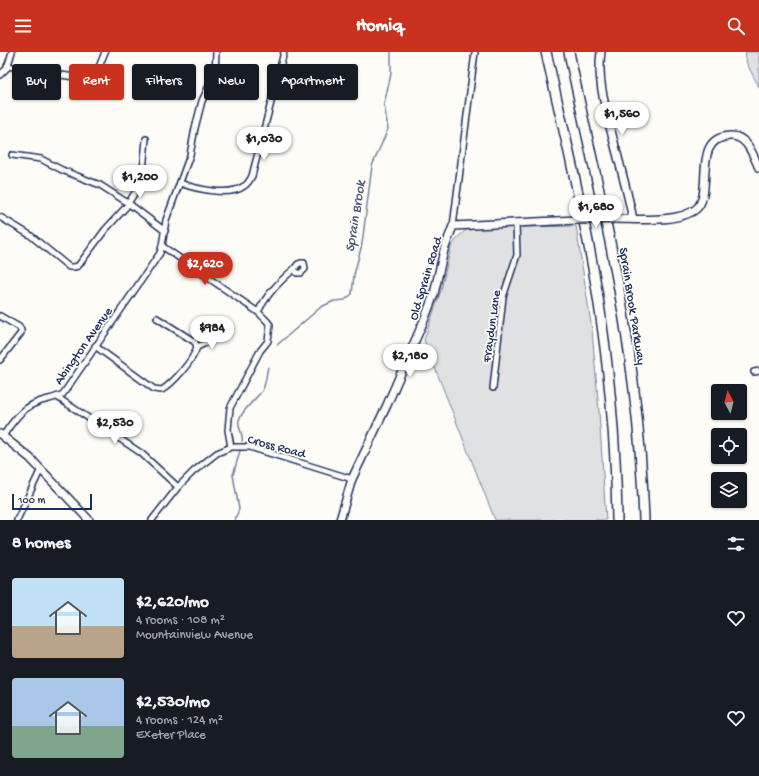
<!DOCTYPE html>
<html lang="en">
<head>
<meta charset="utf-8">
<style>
  :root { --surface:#171b24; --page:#242831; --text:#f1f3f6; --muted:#9ea1a6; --accent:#c8321e }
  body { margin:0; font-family:"Gochi Hand",sans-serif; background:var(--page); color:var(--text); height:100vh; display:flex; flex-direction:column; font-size:15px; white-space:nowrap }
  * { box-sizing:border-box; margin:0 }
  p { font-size:13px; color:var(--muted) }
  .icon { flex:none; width:22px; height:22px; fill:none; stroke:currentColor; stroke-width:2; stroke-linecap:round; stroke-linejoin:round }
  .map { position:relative; height:468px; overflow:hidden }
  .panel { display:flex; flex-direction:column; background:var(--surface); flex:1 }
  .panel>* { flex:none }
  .guide { position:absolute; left:12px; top:12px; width:400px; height:36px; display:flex; gap:8px }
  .needle { width:26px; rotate:353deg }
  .tools { position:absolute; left:711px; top:332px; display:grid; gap:8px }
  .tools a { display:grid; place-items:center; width:36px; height:36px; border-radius:4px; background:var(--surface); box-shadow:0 1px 3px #0004; font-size:20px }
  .scale { position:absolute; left:12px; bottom:10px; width:80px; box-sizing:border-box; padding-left:4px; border:2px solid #1b2f5e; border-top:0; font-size:11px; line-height:14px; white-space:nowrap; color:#1b2f5e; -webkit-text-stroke:3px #fdfcf7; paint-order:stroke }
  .price { position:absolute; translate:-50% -34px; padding:0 9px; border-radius:14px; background:#fff; color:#222; font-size:13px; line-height:26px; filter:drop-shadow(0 1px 2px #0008) }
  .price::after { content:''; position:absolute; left:50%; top:24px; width:12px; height:9px; margin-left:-6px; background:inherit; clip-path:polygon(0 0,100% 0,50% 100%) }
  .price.on { background:var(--accent); color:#fff }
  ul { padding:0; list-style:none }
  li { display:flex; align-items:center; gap:12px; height:100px; padding:0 12px }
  li span { display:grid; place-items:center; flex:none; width:112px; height:80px; border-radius:4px; color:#555 }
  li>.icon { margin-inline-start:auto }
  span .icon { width:48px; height:48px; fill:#fffc; stroke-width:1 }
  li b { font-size:17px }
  h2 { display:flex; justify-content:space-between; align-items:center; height:48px; padding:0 12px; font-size:17px }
  .chip { padding:0 14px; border-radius:4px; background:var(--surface); box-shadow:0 1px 3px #0004; font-size:14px; line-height:36px }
  .chip.on { background:var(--accent); color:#fff }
  header { display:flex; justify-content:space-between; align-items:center; height:52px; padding:0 12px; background:var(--accent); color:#fff; font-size:18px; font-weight:700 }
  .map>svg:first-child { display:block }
  .green { fill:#e0e1e3; stroke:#7e88a0 }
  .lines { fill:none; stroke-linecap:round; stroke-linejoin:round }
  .stream { stroke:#76819c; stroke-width:1.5 }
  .street-casing { stroke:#1b2f5e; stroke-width:8 }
  .secondary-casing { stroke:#1b2f5e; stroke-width:10 }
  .highway-casing { stroke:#1b2f5e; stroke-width:12 }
  .street { stroke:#fdfcf7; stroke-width:5 }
  .secondary { stroke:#fdfcf7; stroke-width:7 }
  .highway { stroke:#fdfcf7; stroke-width:9 }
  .secondary-bridge-casing { stroke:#1b2f5e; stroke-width:10; stroke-linecap:butt }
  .secondary-bridge { stroke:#fdfcf7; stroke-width:7 }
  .labels { text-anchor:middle; stroke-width:3.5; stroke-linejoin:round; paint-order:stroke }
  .street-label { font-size:13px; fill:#1b2f5e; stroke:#fdfcf7 }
  .water-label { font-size:14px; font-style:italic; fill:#49587d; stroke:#fdfcf7 }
</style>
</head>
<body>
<header><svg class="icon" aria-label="menu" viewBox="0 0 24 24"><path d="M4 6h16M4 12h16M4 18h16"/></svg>Homiq<svg class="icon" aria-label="search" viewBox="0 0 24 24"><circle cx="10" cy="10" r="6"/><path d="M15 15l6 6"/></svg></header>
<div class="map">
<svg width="759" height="468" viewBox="0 0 759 468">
  <rect width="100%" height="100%" fill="#fdfcf7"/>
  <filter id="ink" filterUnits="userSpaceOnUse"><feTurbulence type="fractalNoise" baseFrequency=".025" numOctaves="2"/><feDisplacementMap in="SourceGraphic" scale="8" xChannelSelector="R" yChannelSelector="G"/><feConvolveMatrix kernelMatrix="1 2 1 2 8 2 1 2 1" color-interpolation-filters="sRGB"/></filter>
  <g filter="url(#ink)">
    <g class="green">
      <polygon points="745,0 759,0 759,35 747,12"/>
      <polygon points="576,174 592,278 599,359 606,468 495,468 424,288 441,238 451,195 457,186 466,178 477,176"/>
    </g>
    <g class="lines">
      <g class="stream">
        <polyline points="277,293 321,255 334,249 345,248 352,242 354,223 362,192 372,114 388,77 384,52 391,22 391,0"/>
        <path d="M242,389C244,382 237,376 239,368C243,357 255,348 262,339C266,333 266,322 268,315"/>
        <polyline points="235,468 239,457 233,423 240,399"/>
      </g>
      <g class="street-casing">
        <g id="street">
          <polyline points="7,14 86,27 99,15 105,0"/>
          <polyline points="0,23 7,16 12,0"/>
          <polyline points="12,103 41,107 62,118 100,133 128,151 165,179"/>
          <path d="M180,131C196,137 230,145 244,134C248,132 250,128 252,124L284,0"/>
          <polyline points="0,165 30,183 69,215 74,215 78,214 105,178 126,155 142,129 146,87"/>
          <polyline points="453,174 475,0"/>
          <polyline points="162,194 258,260 267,269 270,273 268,289 260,299 230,356 228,378 231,395"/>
          <polygon points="301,211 304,211 305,217 301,221 297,221 294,217 298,212"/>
          <path d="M258,260C267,242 279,230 294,217"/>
          <polyline points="0,264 19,275 21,278 21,281 0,308"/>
          <polyline points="157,266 195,290 197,295"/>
          <path d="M95,294L154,337L162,338C173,331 193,309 197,295"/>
          <polyline points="197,295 210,289 214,283"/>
          <polyline points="754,320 759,319"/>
          <polyline points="493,336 503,245 517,203 516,170"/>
          <polyline points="57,345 141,401 178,435"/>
          <path d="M3,384C11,372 21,357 36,351C45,347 54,347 63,342L160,201L162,194L166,168L190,103L195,76L202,49L215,21L216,0"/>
          <polyline points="17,468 41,417"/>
          <polyline points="152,468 178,435 194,419 217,401 231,395 250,395 352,427"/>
        </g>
      </g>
      <g class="secondary-casing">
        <g id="secondary">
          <path d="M601,0C597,26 605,54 611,79C619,109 627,138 633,167"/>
          <path d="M615,167C636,167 679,171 696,157C715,141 690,86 730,84C747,83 753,103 759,116"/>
          <polyline points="0,382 30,406 89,468"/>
          <polyline points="340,468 352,427 387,353 425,266 434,242 444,198 453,174 577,168"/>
        </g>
      </g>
      <g class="highway-casing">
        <g id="highway">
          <path d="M546,0C564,80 584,159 597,239C609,315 616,391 617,468"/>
          <path d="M569,0C582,65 598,130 611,195C629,285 641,376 644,468"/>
        </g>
      </g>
      <use href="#street" class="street"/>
      <use href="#secondary" class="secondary"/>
      <use href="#highway" class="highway"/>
      <g class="secondary-bridge-casing">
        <polyline id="secondary-bridge" points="577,168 615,167"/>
      </g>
      <use href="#secondary-bridge" class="secondary-bridge"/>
    </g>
  </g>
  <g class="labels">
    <g class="street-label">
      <text transform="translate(424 226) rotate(-73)" y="5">Old Sprain Road</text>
      <text transform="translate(634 254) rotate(81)" y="5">Sprain Brook Parkway</text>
      <text transform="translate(490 274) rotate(-82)" y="5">Fraydun Lane</text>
      <text transform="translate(82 293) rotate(-55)" y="5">Abington Avenue</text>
      <text transform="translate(277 393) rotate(15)" y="5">Cross Road</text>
    </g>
    <g class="water-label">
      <text transform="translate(354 164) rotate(-81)" y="5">Sprain Brook</text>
    </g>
  </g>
</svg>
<div class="tools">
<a><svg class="needle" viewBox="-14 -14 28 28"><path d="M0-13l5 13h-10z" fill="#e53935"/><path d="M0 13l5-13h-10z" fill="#9ea1a6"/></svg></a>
<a><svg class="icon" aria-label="locate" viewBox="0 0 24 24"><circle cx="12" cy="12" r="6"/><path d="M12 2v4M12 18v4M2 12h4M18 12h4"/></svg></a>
<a><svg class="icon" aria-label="layers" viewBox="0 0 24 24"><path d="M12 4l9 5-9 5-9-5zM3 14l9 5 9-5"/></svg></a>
</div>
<div class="scale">100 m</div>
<b class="price" style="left:622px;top:84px">$1,560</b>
<b class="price" style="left:264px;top:109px">$1,030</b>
<b class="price" style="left:140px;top:147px">$1,200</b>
<b class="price" style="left:596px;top:177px">$1,680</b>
<b class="price on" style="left:205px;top:234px">$2,620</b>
<b class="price" style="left:212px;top:298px">$984</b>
<b class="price" style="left:410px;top:326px">$2,180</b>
<b class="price" style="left:115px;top:393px">$2,530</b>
<div class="guide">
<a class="chip">Buy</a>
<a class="chip on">Rent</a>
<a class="chip">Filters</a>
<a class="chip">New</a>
<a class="chip">Apartment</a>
</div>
</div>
<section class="panel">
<h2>8 homes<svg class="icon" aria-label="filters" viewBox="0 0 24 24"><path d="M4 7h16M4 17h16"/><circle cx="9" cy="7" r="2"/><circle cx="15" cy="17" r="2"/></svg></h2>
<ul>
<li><span style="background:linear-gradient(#bfe0f5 60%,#b9a48a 0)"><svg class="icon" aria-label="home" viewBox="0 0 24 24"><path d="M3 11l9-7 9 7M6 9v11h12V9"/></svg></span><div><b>$2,620/mo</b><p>4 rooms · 108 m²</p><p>Mountainview Avenue</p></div><svg class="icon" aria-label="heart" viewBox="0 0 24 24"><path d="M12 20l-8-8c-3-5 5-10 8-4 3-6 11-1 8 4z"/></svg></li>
<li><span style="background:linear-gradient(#a9c7e8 60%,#7fa58c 0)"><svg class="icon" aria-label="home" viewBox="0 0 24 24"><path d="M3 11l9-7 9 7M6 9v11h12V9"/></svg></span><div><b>$2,530/mo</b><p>4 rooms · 124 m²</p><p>Exeter Place</p></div><svg class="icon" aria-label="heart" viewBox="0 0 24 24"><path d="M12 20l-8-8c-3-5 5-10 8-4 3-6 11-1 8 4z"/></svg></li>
</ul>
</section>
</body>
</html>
